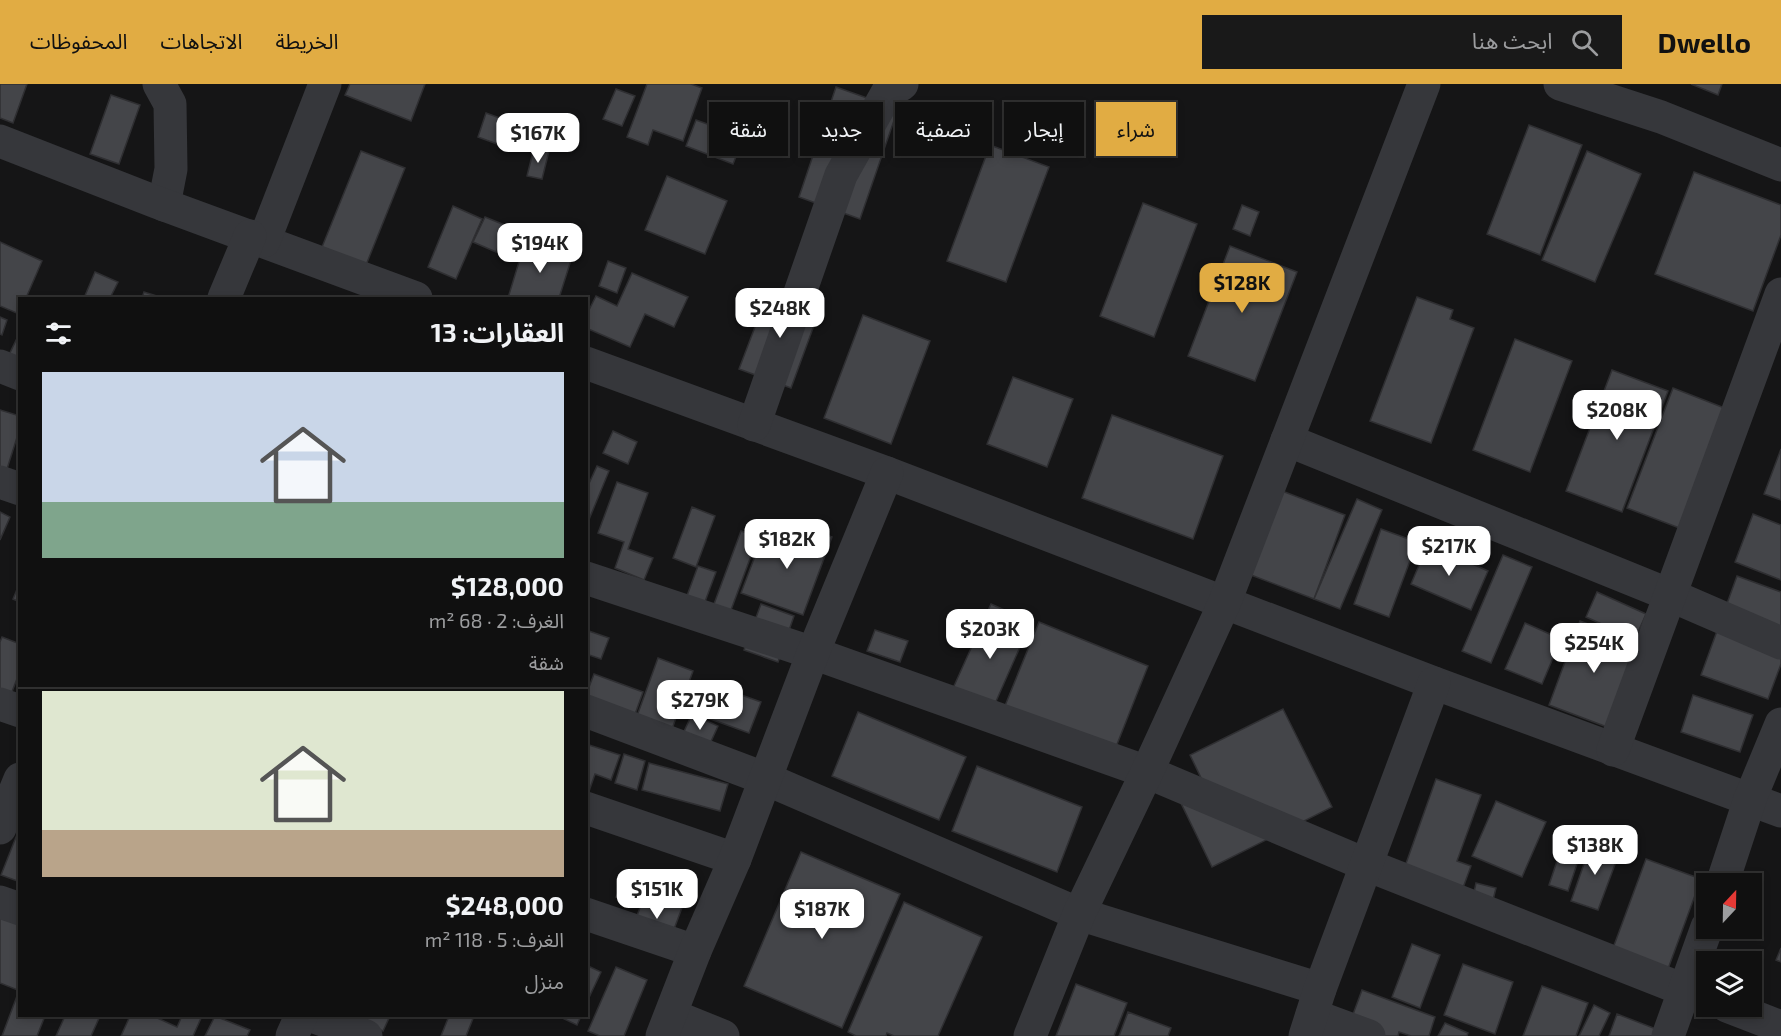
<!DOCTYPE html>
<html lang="ar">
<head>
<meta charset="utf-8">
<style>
  :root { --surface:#101010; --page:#191919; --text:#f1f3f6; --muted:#9c9d9f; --line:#303030; --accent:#e1ac43 }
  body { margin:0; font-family:"Exo 2","Noto Sans Arabic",sans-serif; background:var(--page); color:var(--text); direction:rtl; height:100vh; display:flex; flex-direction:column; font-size:22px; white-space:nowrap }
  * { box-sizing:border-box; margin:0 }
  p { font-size:20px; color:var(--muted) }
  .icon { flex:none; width:33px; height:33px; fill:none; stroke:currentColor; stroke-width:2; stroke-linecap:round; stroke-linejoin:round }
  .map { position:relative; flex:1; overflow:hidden; direction:ltr }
  .drawer { position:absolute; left:18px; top:213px; width:570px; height:720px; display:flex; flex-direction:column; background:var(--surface); border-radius:0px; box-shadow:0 3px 9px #0003,0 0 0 2px var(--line); direction:rtl }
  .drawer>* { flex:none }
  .hud { position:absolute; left:606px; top:18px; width:570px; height:54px; direction:rtl; display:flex; gap:12px }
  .needle { width:39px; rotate:22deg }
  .tools { position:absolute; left:1696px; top:789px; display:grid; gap:12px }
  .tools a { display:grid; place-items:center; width:66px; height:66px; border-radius:0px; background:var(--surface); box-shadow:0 3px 9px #0003,0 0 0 2px var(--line); font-size:30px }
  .price { position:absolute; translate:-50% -51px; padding:0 14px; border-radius:12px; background:#fff; color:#222; font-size:20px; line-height:39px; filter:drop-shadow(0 2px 3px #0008) }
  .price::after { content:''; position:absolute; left:50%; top:36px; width:18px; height:14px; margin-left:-9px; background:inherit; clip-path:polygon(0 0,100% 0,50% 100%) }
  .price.selected { background:var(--accent); color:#111 }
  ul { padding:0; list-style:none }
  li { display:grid; align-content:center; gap:12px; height:318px; padding:0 24px }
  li+li { border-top:2px solid var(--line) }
  li span { display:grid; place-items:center; height:186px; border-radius:0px; color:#555 }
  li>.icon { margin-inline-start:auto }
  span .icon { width:108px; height:108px; fill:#fffc; stroke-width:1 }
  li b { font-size:26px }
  h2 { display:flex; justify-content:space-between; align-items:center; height:72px; padding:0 24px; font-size:26px }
  .pill { padding:0 21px; border-radius:0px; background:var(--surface); box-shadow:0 3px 9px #0003,0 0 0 2px var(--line); font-size:21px; line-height:54px }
  .pill.selected { background:var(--accent); color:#111 }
  header { display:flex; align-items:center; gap:36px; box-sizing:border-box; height:84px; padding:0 30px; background:var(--accent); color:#111 }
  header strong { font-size:28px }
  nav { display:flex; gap:33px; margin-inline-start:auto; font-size:21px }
  .search { width:420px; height:54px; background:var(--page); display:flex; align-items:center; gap:15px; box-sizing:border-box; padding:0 21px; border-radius:0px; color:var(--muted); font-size:22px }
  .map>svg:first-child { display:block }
  .building { fill:#444549; stroke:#2f2f32; stroke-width:1.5 }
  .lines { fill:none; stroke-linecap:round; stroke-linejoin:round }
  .minor { stroke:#36373b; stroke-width:33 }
</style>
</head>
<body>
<header>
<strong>Dwello</strong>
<div class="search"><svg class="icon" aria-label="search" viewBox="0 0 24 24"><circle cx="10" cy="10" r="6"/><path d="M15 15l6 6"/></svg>ابحث هنا</div>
<nav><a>الخريطة</a><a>الاتجاهات</a><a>المحفوظات</a></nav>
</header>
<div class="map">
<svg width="1781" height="952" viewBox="0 0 1781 952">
  <rect width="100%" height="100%" fill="#151516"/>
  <g class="building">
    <polygon points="0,0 27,0 13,39 0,34"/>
    <polygon points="350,0 425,0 411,37 345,11"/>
    <polygon points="647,0 691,0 702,4 683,57 653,46 648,61 627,53"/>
    <polygon points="1691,0 1722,0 1718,11"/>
    <polygon points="836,3 898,25 860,135 799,113"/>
    <polygon points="616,5 635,12 622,42 603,35"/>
    <polygon points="111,11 140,21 119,80 90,70"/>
    <polygon points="486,29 516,40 508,64 478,53"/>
    <polygon points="696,36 744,53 733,80 686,62"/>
    <polygon points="1529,41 1582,61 1540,171 1487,150"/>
    <polygon points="990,61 1049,83 1006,198 947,177"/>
    <polygon points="534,64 549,67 542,95 527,92"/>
    <polygon points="361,67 405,84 366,181 322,163"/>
    <polygon points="1587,67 1641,90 1595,198 1542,176"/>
    <polygon points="1694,88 1781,121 1781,151 1753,227 1655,190"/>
    <polygon points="667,92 727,117 705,170 645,146"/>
    <polygon points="1143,119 1197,140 1154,253 1100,232"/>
    <polygon points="1242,121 1259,128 1250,152 1233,145"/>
    <polygon points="453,122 482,135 456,195 428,183"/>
    <polygon points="485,133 507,142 496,168 473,158"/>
    <polygon points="0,158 42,177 26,214 20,214 19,230 0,222"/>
    <polygon points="525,158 572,173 559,214 508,214"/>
    <polygon points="1230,162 1297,188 1255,297 1188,272"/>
    <polygon points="608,177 626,184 617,209 599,202"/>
    <polygon points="95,188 118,198 110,214 84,214"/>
    <polygon points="632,189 688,213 674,243 645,230 630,263 586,244 586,232 596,212 617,222"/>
    <polygon points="769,206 820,225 791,304 739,285"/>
    <polygon points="144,208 163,214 142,214"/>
    <polygon points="1417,213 1453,226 1450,235 1474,244 1431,359 1370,337"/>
    <polygon points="863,231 930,257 891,360 824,334"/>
    <polygon points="0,233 7,236 2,251 0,250"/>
    <polygon points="20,248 20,281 7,275"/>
    <polygon points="1515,255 1572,277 1530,388 1473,366"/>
    <polygon points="1612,286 1668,307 1622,428 1566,407"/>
    <polygon points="1013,293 1073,315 1047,383 987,360"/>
    <polygon points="1673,304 1727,325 1682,445 1627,424"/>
    <polygon points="0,326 20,332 20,344 6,388 0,386"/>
    <polygon points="1112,331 1223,372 1193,455 1082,414"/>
    <polygon points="613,347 637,358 628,380 603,369"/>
    <polygon points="1781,365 1781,416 1764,410"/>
    <polygon points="597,382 609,387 588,438 586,437 586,406"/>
    <polygon points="617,398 648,409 628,465 653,474 644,496 615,484 624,458 598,449"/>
    <polygon points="1282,407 1345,431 1314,515 1251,491"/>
    <polygon points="1357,415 1382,426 1340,525 1314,515"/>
    <polygon points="692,423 715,432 696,483 673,474"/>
    <polygon points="0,428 10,433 0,456"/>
    <polygon points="1753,430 1781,441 1781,496 1735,478"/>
    <polygon points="802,442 832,453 803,531 741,509 763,451 795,462"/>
    <polygon points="1381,445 1417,458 1389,533 1354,520"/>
    <polygon points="741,447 758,453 724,545 707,539"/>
    <polygon points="1428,460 1488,487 1471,526 1411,500"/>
    <polygon points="1503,471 1532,483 1491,579 1462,567"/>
    <polygon points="698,482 716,488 699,534 681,528"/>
    <polygon points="1737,492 1781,508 1781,580 1768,615 1701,591"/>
    <polygon points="20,498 20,518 13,515"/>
    <polygon points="1597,508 1646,530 1635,555 1586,533"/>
    <polygon points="761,520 794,532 778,578 744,566"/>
    <polygon points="991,520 1031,538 990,631 949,613"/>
    <polygon points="1580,537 1639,559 1607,643 1549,621"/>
    <polygon points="1039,538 1148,582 1110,678 1000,634"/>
    <polygon points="1525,539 1561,555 1542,600 1505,585"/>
    <polygon points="586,546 609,554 601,575 586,570"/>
    <polygon points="875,546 908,557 900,578 867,567"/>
    <polygon points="2,553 20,560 20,587 8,618 0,615 0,558"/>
    <polygon points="658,574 693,587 672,645 637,632"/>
    <polygon points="594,590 643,608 634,633 586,617 586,611"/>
    <polygon points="705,598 761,618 749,649 694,629"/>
    <polygon points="1693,611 1753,631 1740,668 1681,648"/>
    <polygon points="1283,625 1332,723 1212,783 1177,711 1203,698 1190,671"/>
    <polygon points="858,628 966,673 939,736 832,692"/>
    <polygon points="692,630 718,642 708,664 682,652"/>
    <polygon points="586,660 620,671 611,696 595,690 586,716"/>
    <polygon points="624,670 645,677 637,706 615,699"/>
    <polygon points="649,679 728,700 720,727 642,706"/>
    <polygon points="977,682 1082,723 1057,788 952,747"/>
    <polygon points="1436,695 1481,711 1457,777 1471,782 1456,823 1398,802"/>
    <polygon points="1496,717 1546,738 1522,793 1472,772"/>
    <polygon points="20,743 20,798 1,791"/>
    <polygon points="1568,744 1587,750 1568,807 1549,801"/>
    <polygon points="1592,757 1620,767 1598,826 1571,817"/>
    <polygon points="801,768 900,810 842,944 744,902"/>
    <polygon points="1646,775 1701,795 1661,904 1606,883"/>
    <polygon points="628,787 644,795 633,820 616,813"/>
    <polygon points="1476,799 1496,804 1490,828 1471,822"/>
    <polygon points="649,800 686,813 664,872 627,858"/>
    <polygon points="904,818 982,853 938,952 894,952 887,949 886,952 856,952 848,948"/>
    <polygon points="0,833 20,841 20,907 0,899"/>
    <polygon points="1412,860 1440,871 1420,924 1392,913"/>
    <polygon points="1781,864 1781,878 1776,876"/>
    <polygon points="1463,880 1513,898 1495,950 1444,931"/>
    <polygon points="586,881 601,888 586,920"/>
    <polygon points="616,883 647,896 624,952 600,952 588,947"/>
    <polygon points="1076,900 1127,919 1114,952 1056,952"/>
    <polygon points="1542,902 1588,919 1576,952 1523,952"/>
    <polygon points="1362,906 1435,933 1429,952 1411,952 1399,948 1398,952 1345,952"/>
    <polygon points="17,912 20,913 20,932 45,932 37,952 2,952"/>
    <polygon points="1594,921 1610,929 1599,952 1579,952"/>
    <polygon points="1128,928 1171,944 1168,952 1119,952"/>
    <polygon points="1617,930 1656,945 1654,952 1609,952"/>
    <polygon points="65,932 100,932 91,952 56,952"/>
    <polygon points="130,932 153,932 177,943 182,932 202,932 193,952 121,952"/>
    <polygon points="215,932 250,946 247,952 205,952"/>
    <polygon points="327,932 390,932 383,947 367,940"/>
    <polygon points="449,932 474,932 466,952 441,952"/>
    <polygon points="563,932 581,932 577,941 562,934"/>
    <polygon points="1445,939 1468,949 1467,952 1438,952"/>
  </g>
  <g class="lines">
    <g class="minor">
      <polyline points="159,0 170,20 171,85 164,121"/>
      <polyline points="1560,0 1661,33 1781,81"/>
      <polyline points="0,57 156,118 416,214"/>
      <polyline points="264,157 325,0"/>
      <polyline points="224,214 250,152"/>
      <polyline points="586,279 887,389 1434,599 1781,727"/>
      <polyline points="0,282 20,290"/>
      <polyline points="754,341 841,91 887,9 902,0"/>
      <polyline points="1287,356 1670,511 1781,559"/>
      <polyline points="0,398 20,405"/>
      <polyline points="586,494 813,569 1147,688 1367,781 1707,915"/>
      <polyline points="0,620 20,627"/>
      <polyline points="586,627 766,695 1079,830 1320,905"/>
      <polyline points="1613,666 1781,210"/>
      <polyline points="586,724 735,775"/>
      <polyline points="0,744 20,695"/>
      <polyline points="1722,800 1750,715 1781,640"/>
      <polyline points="0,818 20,825"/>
      <polyline points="586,830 695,867"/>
      <polyline points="1727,922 1781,943"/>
      <polyline points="671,931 723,952"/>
      <polyline points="1312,931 1369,952"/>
      <polyline points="312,932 366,952"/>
      <polyline points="292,952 301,932"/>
      <polyline points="662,952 695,867 735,775 813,569 887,389"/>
      <polyline points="1030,952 1079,830 1147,688 1224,520 1424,0"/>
      <polyline points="1305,952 1320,905 1434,599"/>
      <polyline points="1668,952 1707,843"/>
    </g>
  </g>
</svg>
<div class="tools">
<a><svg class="needle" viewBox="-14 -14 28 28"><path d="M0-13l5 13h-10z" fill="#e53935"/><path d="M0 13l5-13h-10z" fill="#9c9d9f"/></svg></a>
<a><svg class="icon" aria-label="layers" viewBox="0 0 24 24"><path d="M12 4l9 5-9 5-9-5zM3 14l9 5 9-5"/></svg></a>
</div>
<b class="price" style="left:538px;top:80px">$167K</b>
<b class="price" style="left:540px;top:190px">$194K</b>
<b class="price selected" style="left:1242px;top:230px">$128K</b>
<b class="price" style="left:780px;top:255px">$248K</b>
<b class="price" style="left:1617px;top:357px">$208K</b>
<b class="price" style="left:787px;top:486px">$182K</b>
<b class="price" style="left:1449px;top:493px">$217K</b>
<b class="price" style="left:990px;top:576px">$203K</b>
<b class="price" style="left:1594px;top:590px">$254K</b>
<b class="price" style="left:700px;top:647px">$279K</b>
<b class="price" style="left:1595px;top:792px">$138K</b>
<b class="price" style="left:657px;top:836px">$151K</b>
<b class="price" style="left:822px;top:856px">$187K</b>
<div class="hud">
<a class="pill selected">شراء</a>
<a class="pill">إيجار</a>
<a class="pill">تصفية</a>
<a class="pill">جديد</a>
<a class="pill">شقة</a>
</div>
<section class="drawer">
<h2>العقارات: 13<svg class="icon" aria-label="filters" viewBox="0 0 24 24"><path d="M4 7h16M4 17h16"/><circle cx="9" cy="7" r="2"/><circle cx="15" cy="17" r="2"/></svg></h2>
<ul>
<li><span style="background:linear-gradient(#c9d6e8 70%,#7fa58c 0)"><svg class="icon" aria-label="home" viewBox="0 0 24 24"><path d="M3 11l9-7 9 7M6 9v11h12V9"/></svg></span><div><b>$128,000</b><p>الغرف: 2 · 68 m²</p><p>شقة</p></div></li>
<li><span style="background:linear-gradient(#dfe7d0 75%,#b9a48a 0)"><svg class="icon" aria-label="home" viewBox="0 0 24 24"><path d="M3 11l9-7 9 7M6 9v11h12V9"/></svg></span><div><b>$248,000</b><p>الغرف: 5 · 118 m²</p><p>منزل</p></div></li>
</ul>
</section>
</div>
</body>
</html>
